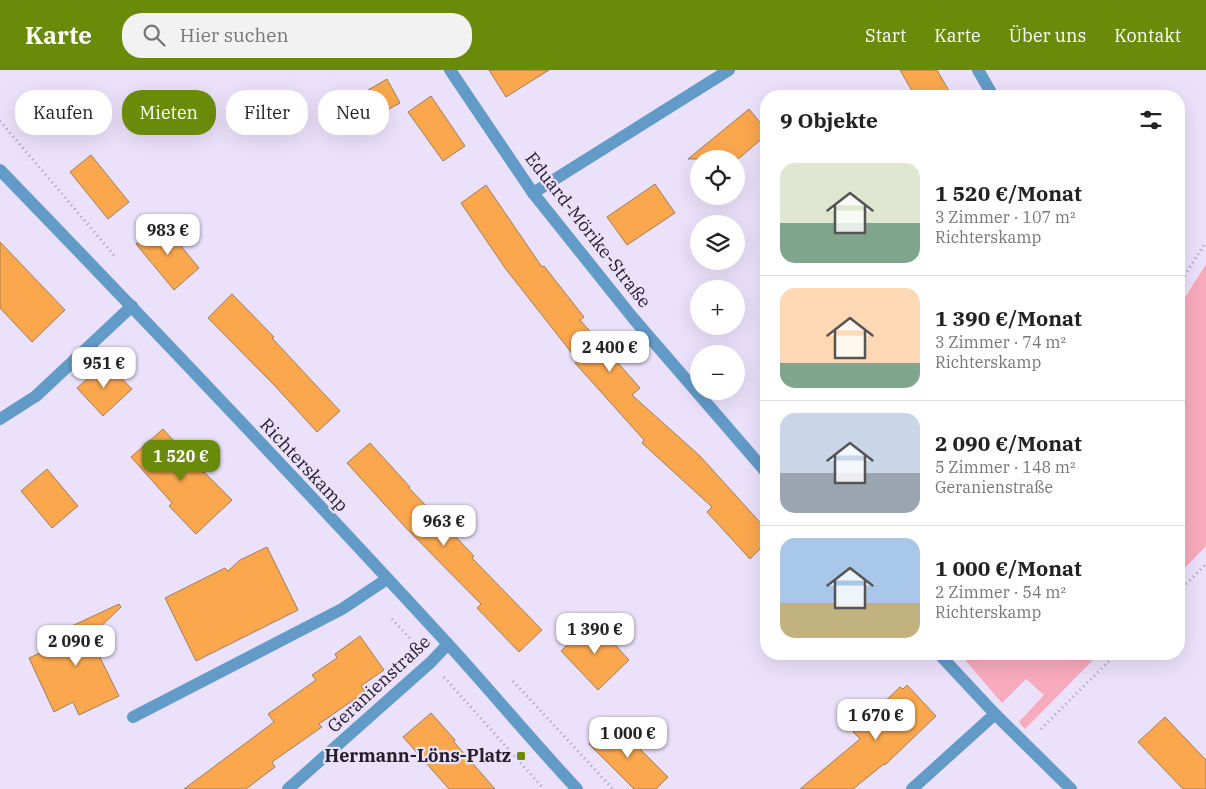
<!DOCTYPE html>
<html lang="de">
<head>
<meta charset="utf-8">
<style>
  :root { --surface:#fff; --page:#f2f2f2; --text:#222; --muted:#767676; --line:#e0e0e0; --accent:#6a8a0a }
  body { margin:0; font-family:"IBM Plex Serif",serif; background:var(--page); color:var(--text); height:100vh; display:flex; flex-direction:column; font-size:19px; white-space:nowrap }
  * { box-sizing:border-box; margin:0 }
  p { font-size:16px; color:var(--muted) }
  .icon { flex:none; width:28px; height:28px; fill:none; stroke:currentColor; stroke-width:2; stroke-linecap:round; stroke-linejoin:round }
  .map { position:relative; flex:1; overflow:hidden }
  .sheet { position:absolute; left:760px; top:20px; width:425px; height:570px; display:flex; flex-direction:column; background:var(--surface); border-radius:20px; box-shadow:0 5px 20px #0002 }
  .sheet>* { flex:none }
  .banner { position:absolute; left:15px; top:20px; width:475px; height:45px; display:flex; gap:10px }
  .fabs { position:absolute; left:690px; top:80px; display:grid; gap:10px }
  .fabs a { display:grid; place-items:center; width:55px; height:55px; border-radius:50%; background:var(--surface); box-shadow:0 5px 20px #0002; font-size:25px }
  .price { position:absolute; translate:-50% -42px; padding:0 11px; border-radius:10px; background:#fff; color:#222; font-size:16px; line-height:32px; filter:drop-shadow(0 1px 2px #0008) }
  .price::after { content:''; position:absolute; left:50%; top:30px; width:15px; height:11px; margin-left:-8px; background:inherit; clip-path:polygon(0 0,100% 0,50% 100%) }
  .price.active { background:var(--accent); color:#fff }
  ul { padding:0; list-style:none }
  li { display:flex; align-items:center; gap:15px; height:125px; padding:0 20px }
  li+li { border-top:1px solid var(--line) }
  li span { display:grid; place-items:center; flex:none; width:140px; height:100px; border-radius:15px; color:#555 }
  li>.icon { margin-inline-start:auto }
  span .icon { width:60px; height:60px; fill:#fffc; stroke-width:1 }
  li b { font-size:21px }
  h2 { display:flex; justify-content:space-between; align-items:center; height:60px; padding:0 20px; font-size:21px }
  .pill { padding:0 18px; border-radius:20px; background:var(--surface); box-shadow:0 5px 20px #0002; font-size:18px; line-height:45px }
  .pill.active { background:var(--accent); color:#fff }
  header { display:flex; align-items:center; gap:30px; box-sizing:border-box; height:70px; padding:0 25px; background:var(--accent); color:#fff }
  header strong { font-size:24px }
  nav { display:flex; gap:28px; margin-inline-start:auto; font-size:18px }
  .search { width:350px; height:45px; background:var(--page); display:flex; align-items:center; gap:12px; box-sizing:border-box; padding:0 18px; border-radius:20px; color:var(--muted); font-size:19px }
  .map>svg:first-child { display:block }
  .green { fill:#f7abbc }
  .building { fill:#faa74e; stroke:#9f7e5f }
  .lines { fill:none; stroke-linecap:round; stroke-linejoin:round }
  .path { stroke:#a49ab0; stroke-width:3; stroke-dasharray:1 4; stroke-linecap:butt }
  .service { stroke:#629ac8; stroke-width:12 }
  .minor { stroke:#629ac8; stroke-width:12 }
  .tertiary { stroke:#629ac8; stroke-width:12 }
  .poi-dot { fill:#6a8a0a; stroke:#ece1fb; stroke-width:2 }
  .labels { text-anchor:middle; stroke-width:4.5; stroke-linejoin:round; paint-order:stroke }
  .street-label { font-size:18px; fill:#241d2c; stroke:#ece1fb }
  .poi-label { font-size:18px; font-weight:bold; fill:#241d2c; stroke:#ece1fb; text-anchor:end }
</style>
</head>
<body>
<header>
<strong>Karte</strong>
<div class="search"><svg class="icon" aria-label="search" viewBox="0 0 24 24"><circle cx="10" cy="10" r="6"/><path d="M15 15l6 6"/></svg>Hier suchen</div>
<nav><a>Start</a><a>Karte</a><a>Über uns</a><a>Kontakt</a></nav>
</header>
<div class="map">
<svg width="1206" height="719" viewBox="0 0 1206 719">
  <rect width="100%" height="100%" fill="#ece1fb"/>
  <g class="green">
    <polygon points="1206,194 1206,476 1179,504 1179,237"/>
    <polygon points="960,584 1099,584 1025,659 1019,652 1044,625 1026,609 1002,633"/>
  </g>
  <g class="building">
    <polygon points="489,0 549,0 506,27"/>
    <polygon points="900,0 937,0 952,26 915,26"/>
    <polygon points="387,9 400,33 362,54 349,31"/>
    <polygon points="431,26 465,76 443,91 408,42"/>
    <polygon points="749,39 766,60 766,65 743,85 738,89 688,89"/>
    <polygon points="91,85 129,132 108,149 70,102"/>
    <polygon points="655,114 675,143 627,175 607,147"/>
    <polygon points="486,115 542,197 544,196 584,247 580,250 640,318 632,325 700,386 766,459 766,473 750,489 707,442 712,437 642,373 644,370 575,293 578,291 505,198 461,133"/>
    <polygon points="162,153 199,198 174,220 136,174"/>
    <polygon points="0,172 65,240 32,272 0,238"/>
    <polygon points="232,224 274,267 272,268 340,341 317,362 275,316 208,248"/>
    <polygon points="106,292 132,319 103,346 77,318"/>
    <polygon points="163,359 203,403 204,402 232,430 196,464 169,436 172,433 131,387"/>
    <polygon points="370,373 410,417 409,418 474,486 472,488 542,560 519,582 477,538 481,534 406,458 347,393"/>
    <polygon points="47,399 78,436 52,458 21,421"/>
    <polygon points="267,477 298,540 196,591 165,528 225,498 228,501 240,490"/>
    <polygon points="119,534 121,537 90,567 119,626 79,645 73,632 54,642 29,588 49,579 44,569"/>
    <polygon points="593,551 629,590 598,620 561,581"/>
    <polygon points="360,566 384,600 361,616 365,622 319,654 322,657 272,692 275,697 246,719 184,719 274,652 268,644 316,610 312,605 337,588 335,584"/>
    <polygon points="907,615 936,646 885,695 884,694 853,719 800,719 860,669 853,662 900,617 903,619"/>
    <polygon points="431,643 455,670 454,672 495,719 449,719 403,667"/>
    <polygon points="1165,647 1206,690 1206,719 1183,719 1138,672"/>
    <polygon points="612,651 668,707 656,719 634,719 589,674"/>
  </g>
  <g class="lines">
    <g class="path">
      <polyline points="0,51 114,185"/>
      <polyline points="1179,214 1206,172"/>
      <polyline points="1179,521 1206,494"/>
      <polyline points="392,549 417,576"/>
      <polyline points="444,607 544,719"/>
      <polyline points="513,611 613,719"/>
      <polyline points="1041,659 1116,584"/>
    </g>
    <polyline class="service" points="133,647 342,539 387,509"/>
    <g class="minor">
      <polyline points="450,0 533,123 633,248 766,402"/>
      <polyline points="978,0 993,26"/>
      <polyline points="533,123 729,0"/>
      <polyline points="0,349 36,326 132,236"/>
      <polyline points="939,584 995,644 1071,719"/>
      <polyline points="288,719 431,592 448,574"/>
      <polyline points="912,719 995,644"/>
    </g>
    <path class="tertiary" d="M0,100C151,256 300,413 447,573C491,621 532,671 577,719"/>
  </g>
  <rect class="poi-dot" x="516" y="681" width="10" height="10" rx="2.5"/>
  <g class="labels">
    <g class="street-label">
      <text transform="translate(588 160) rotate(52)" y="6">Eduard-Mörike-Straße</text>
      <text transform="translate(304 395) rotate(47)" y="6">Richterskamp</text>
      <text transform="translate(379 614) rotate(-43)" y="6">Geranienstraße</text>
    </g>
    <g class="poi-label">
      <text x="511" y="692">Hermann-Löns-Platz</text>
    </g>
  </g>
</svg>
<div class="fabs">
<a><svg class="icon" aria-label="locate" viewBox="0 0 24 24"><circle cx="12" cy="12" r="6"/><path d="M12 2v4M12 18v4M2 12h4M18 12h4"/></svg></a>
<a><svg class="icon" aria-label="layers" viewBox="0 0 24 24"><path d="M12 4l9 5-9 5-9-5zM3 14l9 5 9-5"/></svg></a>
<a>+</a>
<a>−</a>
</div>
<b class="price" style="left:168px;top:186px">983 €</b>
<b class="price" style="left:610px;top:303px">2 400 €</b>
<b class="price" style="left:104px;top:319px">951 €</b>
<b class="price active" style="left:181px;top:412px">1 520 €</b>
<b class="price" style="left:444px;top:477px">963 €</b>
<b class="price" style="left:595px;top:585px">1 390 €</b>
<b class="price" style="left:76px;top:597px">2 090 €</b>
<b class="price" style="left:876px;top:671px">1 670 €</b>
<b class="price" style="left:628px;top:689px">1 000 €</b>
<div class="banner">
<a class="pill">Kaufen</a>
<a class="pill active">Mieten</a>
<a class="pill">Filter</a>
<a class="pill">Neu</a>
</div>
<section class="sheet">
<h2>9 Objekte<svg class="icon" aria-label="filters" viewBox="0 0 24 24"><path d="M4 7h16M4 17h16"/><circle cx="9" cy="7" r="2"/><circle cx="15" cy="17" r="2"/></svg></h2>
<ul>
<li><span style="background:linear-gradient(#dfe7d0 60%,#7fa58c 0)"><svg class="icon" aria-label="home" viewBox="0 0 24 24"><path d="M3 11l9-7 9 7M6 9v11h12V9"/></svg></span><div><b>1 520 €/Monat</b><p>3 Zimmer · 107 m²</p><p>Richterskamp</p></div></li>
<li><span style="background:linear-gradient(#ffd9b3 75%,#7fa58c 0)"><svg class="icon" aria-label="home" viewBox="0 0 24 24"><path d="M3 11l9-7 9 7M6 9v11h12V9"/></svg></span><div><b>1 390 €/Monat</b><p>3 Zimmer · 74 m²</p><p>Richterskamp</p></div></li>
<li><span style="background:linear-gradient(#c9d6e8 60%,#9aa5b1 0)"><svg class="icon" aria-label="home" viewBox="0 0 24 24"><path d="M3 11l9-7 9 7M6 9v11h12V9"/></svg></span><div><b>2 090 €/Monat</b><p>5 Zimmer · 148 m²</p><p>Geranienstraße</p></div></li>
<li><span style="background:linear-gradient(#a9c7e8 65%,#c2b280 0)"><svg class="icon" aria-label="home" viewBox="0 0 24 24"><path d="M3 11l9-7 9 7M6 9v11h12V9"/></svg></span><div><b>1 000 €/Monat</b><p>2 Zimmer · 54 m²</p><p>Richterskamp</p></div></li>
</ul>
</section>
</div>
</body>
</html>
